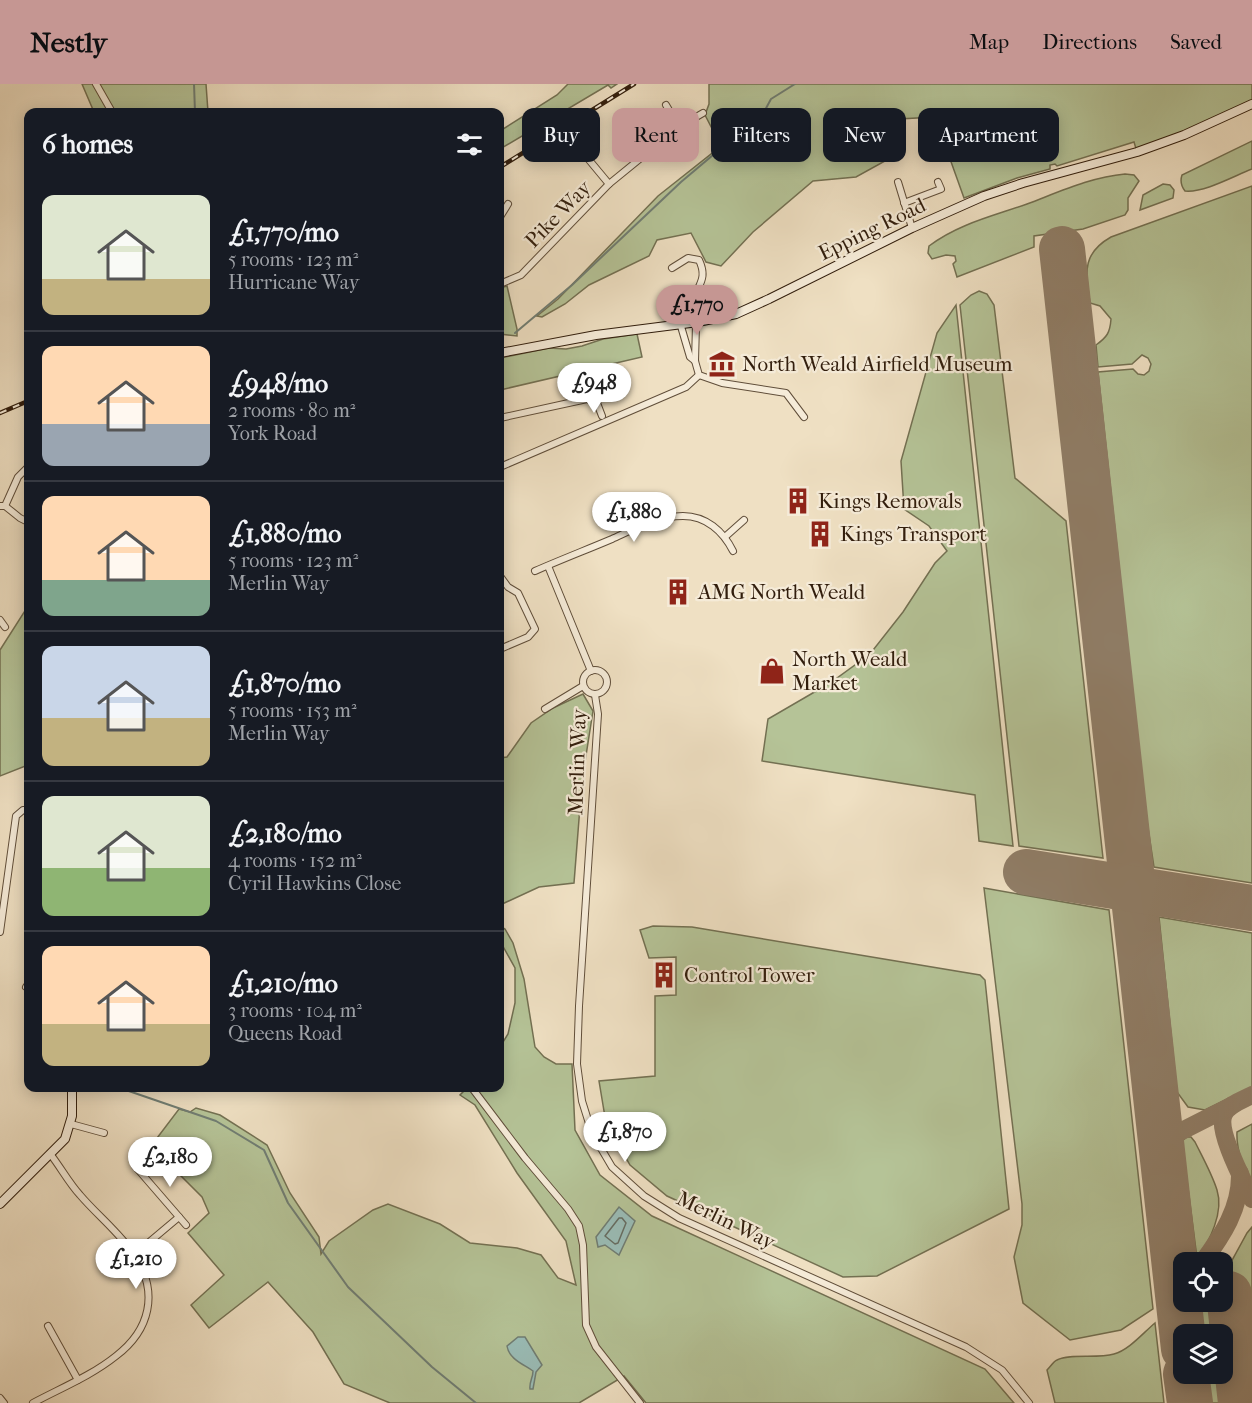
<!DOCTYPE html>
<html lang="en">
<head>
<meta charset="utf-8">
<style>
  :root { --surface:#171b24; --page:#20242c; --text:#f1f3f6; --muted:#9ea1a6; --line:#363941; --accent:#c59692 }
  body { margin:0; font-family:"IM FELL French Canon",serif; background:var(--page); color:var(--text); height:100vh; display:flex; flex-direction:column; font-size:22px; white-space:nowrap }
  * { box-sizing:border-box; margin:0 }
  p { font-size:20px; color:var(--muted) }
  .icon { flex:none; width:33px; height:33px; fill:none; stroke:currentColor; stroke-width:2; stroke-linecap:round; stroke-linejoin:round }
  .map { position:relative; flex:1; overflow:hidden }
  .details { position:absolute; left:24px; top:24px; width:480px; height:984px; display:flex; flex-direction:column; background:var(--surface); border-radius:12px; box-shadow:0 3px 15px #0003 }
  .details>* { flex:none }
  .hud { position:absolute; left:522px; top:24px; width:570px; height:54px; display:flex; gap:12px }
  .controls { position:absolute; left:1173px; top:1168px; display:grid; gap:12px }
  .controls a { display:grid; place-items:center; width:60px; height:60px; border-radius:12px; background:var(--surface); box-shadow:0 3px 15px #0003; font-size:30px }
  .price { position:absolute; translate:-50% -51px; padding:0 14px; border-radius:21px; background:#fff; color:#222; font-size:20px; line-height:39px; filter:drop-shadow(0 2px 3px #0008) }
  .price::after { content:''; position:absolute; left:50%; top:36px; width:18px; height:14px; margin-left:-9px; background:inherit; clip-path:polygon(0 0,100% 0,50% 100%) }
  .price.on { background:var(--accent); color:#111 }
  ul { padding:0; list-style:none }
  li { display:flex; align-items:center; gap:18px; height:150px; padding:0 18px }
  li+li { border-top:2px solid var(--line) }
  li span { display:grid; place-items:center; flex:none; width:168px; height:120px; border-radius:12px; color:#555 }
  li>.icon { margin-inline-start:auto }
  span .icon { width:72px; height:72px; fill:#fffc; stroke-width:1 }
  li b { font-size:26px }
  h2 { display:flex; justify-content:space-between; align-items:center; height:72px; padding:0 18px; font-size:26px }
  .chip { padding:0 21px; border-radius:12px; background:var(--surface); box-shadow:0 3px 15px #0003; font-size:21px; line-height:54px }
  .chip.on { background:var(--accent); color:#111 }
  header { display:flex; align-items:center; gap:36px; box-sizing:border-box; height:84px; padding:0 30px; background:var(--accent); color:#111 }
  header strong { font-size:28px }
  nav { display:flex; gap:33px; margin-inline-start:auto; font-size:21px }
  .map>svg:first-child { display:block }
  .green { fill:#b5c397; stroke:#737052; stroke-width:1.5 }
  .water { fill:#9abdb7; stroke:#707d73; stroke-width:1.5 }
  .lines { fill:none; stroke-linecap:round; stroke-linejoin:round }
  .shore { stroke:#666d62; stroke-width:1.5 }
  .stream { stroke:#707d73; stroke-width:2 }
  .taxiway { stroke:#907e68; stroke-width:18 }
  .runway { stroke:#907e68; stroke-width:46 }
  .street-casing { stroke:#604e3a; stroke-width:8 }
  .secondary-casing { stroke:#311d0c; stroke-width:10 }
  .street { stroke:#f5ebd8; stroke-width:6 }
  .secondary { stroke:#f5ebd8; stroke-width:8 }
  .rail-casing { stroke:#311d0c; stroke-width:4.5 }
  .rail { stroke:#f5ebd8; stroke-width:2; stroke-dasharray:7; stroke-linecap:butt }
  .labels { text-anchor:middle; stroke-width:4.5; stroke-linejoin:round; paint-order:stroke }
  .street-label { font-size:21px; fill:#311d0c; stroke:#f5ebd8 }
  .poi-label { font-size:21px; fill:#311d0c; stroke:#f5ebd8; text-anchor:start }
</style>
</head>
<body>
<header>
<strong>Nestly</strong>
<nav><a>Map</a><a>Directions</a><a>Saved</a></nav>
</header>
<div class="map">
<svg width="1252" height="1319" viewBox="0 0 1252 1319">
  <rect width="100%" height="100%" fill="#efe0c3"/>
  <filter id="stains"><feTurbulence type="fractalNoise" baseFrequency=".00333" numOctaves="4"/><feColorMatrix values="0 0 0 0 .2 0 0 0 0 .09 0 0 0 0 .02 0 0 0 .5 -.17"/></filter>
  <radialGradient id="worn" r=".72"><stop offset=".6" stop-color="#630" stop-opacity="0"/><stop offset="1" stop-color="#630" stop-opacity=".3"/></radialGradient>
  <g class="green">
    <polygon points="82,0 206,0 208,28 94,28"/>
    <polygon points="568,0 617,0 611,4 608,1 500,65 500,47 557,11"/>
    <polygon points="709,0 1252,0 1252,20 1137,68 1134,58 1057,82 1055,80 1050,81 1050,85 1017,94 964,114 935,33 899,35 885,77 856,93 813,97 753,148 721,182 706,178 691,149 657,156 649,172 589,201 565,220 542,233 537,232 558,215 658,112 721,62 705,31 709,20"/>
    <path d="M1252,57V85C1234,92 1204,109 1185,107C1181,102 1180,97 1182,91Z"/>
    <path d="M1125,90L1134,91L1139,97L1128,114V126L1125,131L1083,145L1034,152V163L957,193L953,180L956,177L955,172L946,171L932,175L928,169L929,162C958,140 993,132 1027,120C1059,108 1091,93 1125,90Z"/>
    <polygon points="1163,100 1170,101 1174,106 1173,114 1140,126 1143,111"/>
    <path d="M1252,102V799L1154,783L1145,724L1098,288L1133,285L1138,290L1144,291L1149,287L1151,280L1148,274L1142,271L1132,280L1098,283L1096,261C1107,253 1110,249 1111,235L1100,222L1090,219C1086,189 1081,170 1111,153Z"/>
    <polygon points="507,202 517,245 517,252 500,250 500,204"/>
    <polygon points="979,207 987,210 994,221 1015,394 1066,437 1103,774 1019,762 960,221 971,211"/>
    <polygon points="956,221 1013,762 979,757 975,711 762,677 768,635 830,599 870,570 903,528 935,479 947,467 929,442 904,425 901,377 937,249"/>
    <polygon points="637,250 642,273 500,306 500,274 549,264 566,265 582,262 603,255"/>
    <polygon points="28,522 28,681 0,692 0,566"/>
    <polygon points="583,610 593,627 582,697 574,799 539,803 500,821 500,674 507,673 531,639 553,624"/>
    <polygon points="984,804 1109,826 1153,1225 1121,1246 1070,1256 1023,1219 1014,1173 1022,1141 1022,1120"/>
    <polygon points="1159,833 1252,849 1252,1003 1205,1026 1188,1023 1177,1008"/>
    <polygon points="500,842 505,845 513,859 524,895 535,963 544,973 556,980 572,980 575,1046 600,1091 652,1132 985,1285 1014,1319 646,1319 624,1292 579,1319 390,1319 344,1300 313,1248 268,1198 209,1244 191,1221 224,1191 188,1149 209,1129 202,1113 151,1062 179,1025 190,1028 196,1024 220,1031 267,1061 290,1109 319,1153 321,1170 329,1157 373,1126 388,1120 440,1140 470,1159 517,1164 541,1171 558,1194 576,1201 566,1157 517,1089 475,1021 460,1011 467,1004 500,1004 500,963 508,950 515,919 515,884 500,857"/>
    <polygon points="653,842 692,843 980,891 985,896 1009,1125 877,1192 843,1193 667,1112 630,1081 606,1039 599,997 655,992 655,912 676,911 676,873 649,874 640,846"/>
    <path d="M1252,1040V1101C1244,1084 1236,1067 1237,1048Z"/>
    <path d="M1187,1053H1191L1195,1058C1203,1074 1212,1090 1217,1106C1224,1128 1210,1157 1197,1174L1182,1057Z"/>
    <polygon points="1252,1143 1252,1319 1211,1319 1208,1290 1222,1290 1222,1251 1204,1251 1200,1218 1222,1218 1223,1190 1224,1191 1247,1149"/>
    <path d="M1155,1239L1164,1319H1055L1047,1286C1050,1283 1054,1277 1057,1276C1070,1269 1097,1275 1114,1270C1129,1266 1143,1249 1155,1239Z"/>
  </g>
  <g class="water">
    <polygon points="619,1123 635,1137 619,1171 605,1161 598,1163 596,1153"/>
    <path d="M518,1253H525L542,1281L536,1288L533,1305H530C529,1298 533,1294 533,1287C523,1280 509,1275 507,1262Z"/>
  </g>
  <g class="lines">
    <polygon class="shore" points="619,1134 622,1134 626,1139 618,1159 615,1160 605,1152"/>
    <g class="stream">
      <polyline points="194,0 195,28"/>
      <polyline points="515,249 572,201 681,98 764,28 771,15 795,0"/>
      <polyline points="120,1004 216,1037 264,1066 288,1119 348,1203 432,1283 476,1319"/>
    </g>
    <g class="taxiway">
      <path d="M1252,1011C1243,1016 1229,1020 1224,1030C1216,1046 1244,1098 1252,1115"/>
      <polyline points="1160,1058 1231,1022"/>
      <path d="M1202,1179C1222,1152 1241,1124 1240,1089"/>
      <polyline points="1175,1194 1184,1193"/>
    </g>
    <g class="runway">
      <polyline points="1062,165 1184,1265"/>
      <polyline points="1026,788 1252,824"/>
      <polyline points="1229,1210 1241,1319"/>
      <polyline points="1186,1290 1190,1319"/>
    </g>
    <g class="street-casing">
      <g id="street">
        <polyline points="96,0 112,28"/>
        <polyline points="666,21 679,43"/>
        <polyline points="575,59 609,100"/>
        <polyline points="898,98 912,144"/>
        <polyline points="904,119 941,105 938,98"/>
        <polyline points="500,133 508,120"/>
        <path d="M672,184L688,174L699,176C708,195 698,200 693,218C692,225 692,232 691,238"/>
        <polyline points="500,200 521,191 609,100 679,43 703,29"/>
        <polyline points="698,238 696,241 695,277 699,291 722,299 786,309 804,333"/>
        <polyline points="680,239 690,273 695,277"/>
        <polyline points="500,334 587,315 597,319 602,332"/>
        <polyline points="500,383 686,303 699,291"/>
        <polyline points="0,422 5,422 18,393 28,383"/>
        <polyline points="5,422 20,434 28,438"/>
        <polyline points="726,452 744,436"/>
        <polyline points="548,482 591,587"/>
        <path d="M535,487C560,476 586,466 612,455C634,445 658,432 683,432C706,432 723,447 733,467"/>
        <polyline points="500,492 508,503 518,509 535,545 528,553 500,565"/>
        <polyline points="0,536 5,543"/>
        <circle cx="595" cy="598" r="12"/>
        <polyline points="595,611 598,630 579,922 577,980 582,1017 592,1049 612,1083 644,1112 679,1134 966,1263 1002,1286 1029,1319"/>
        <polyline points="545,625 583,602"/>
        <polyline points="0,848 16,732 23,726 28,726"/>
        <polyline points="26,903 28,904"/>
        <polyline points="472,1004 525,1074 568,1125 579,1142 583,1161 586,1241 596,1263 640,1319"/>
        <polyline points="71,1040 104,1049"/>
        <polyline points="135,1082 186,1141"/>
        <polyline points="135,1170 179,1133"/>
        <polyline points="48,1242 78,1296"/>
        <polyline points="0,1314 4,1319"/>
        <path d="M33,1319C61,1304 91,1292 116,1272C150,1246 159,1209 135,1172C122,1151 97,1131 80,1111C69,1099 61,1084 51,1071"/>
      </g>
    </g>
    <g class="secondary-casing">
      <g id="secondary">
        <polyline points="500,269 596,251 698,238 736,230 769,215 912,144 984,112 1023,99 1137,68 1184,51 1252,20"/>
        <polyline points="0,1120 65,1055 72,1032 72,1004"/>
      </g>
    </g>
    <use href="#street" class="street"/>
    <use href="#secondary" class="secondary"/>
    <g class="rail-casing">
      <g id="rail">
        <polyline points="500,83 634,0"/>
        <polyline points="0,329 28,317"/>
      </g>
    </g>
    <use href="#rail" class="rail"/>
  </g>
  <defs>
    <g id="museum-bare" transform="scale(2.07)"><path d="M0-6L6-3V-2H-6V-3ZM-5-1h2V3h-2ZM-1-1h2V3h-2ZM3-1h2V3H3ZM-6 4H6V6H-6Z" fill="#8f2418" stroke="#f5ebd8" stroke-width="2.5" paint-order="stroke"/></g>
    <g id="building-bare" transform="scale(2.07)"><path d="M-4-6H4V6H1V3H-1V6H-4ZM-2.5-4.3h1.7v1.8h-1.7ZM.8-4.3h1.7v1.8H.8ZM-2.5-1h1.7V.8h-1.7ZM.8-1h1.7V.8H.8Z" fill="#8f2418" stroke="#f5ebd8" stroke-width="2.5" paint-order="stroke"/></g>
    <g id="shop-bare" transform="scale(2.07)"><path d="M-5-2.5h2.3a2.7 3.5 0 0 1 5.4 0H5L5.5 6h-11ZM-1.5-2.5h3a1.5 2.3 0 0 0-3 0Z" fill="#8f2418" stroke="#f5ebd8" stroke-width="2.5" paint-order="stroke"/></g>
  </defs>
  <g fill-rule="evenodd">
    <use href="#museum-bare" x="722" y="280"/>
    <use href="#building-bare" x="798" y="417"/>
    <use href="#building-bare" x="820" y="450"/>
    <use href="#building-bare" x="678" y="508"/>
    <use href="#shop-bare" x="772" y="587"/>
    <use href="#building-bare" x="664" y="891"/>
  </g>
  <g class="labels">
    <g class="street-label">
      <text transform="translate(558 130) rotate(-46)" y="7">Pike Way</text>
      <text transform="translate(872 145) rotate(-26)" y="7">Epping Road</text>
      <text transform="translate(577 678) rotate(-88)" y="7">Merlin Way</text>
      <text transform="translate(726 1136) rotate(26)" y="7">Merlin Way</text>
    </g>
    <g class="poi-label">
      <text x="742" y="287">North Weald Airfield Museum</text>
      <text x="818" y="424">Kings Removals</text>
      <text x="840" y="457">Kings Transport</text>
      <text x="698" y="515">AMG North Weald</text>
      <text x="792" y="582">North Weald<tspan x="792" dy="24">Market</tspan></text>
      <text x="684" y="898">Control Tower</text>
    </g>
  </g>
  <rect width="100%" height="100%" filter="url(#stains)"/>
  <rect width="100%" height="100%" fill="url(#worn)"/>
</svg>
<div class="controls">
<a><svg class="icon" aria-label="locate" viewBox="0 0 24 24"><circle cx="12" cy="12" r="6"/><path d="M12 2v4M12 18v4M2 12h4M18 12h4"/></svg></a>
<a><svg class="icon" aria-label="layers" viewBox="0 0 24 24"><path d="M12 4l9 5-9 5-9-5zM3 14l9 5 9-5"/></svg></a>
</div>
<b class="price on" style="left:697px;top:252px">£1,770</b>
<b class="price" style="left:594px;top:330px">£948</b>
<b class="price" style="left:634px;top:459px">£1,880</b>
<b class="price" style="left:625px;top:1079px">£1,870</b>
<b class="price" style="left:170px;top:1104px">£2,180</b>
<b class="price" style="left:136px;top:1206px">£1,210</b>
<div class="hud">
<a class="chip">Buy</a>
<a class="chip on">Rent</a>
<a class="chip">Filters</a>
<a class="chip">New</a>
<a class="chip">Apartment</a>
</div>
<section class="details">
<h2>6 homes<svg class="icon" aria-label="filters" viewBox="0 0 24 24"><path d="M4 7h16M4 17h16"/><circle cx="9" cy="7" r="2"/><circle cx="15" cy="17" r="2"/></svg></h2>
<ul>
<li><span style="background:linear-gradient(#dfe7d0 70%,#c2b280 0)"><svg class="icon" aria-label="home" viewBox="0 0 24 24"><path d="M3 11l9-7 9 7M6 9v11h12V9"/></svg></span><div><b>£1,770/mo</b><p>5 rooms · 123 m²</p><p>Hurricane Way</p></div></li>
<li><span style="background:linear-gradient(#ffd9b3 65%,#9aa5b1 0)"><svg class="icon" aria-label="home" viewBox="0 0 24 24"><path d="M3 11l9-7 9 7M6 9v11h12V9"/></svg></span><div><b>£948/mo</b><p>2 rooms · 80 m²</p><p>York Road</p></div></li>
<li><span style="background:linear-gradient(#ffd9b3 70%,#7fa58c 0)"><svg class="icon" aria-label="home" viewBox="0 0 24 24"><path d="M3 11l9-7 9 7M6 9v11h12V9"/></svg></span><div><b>£1,880/mo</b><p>5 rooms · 123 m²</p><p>Merlin Way</p></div></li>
<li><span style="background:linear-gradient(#c9d6e8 60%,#c2b280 0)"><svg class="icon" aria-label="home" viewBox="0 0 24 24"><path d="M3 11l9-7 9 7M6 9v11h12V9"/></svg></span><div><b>£1,870/mo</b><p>5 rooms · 153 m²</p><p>Merlin Way</p></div></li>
<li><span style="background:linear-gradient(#dfe7d0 60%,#8fb573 0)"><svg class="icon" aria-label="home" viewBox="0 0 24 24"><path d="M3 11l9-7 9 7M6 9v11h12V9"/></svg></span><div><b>£2,180/mo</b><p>4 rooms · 152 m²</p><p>Cyril Hawkins Close</p></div></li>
<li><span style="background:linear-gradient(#ffd9b3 65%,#c2b280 0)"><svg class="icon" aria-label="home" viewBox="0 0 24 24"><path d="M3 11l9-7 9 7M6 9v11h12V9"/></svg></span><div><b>£1,210/mo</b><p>3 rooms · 104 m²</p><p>Queens Road</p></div></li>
</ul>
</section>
</div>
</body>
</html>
